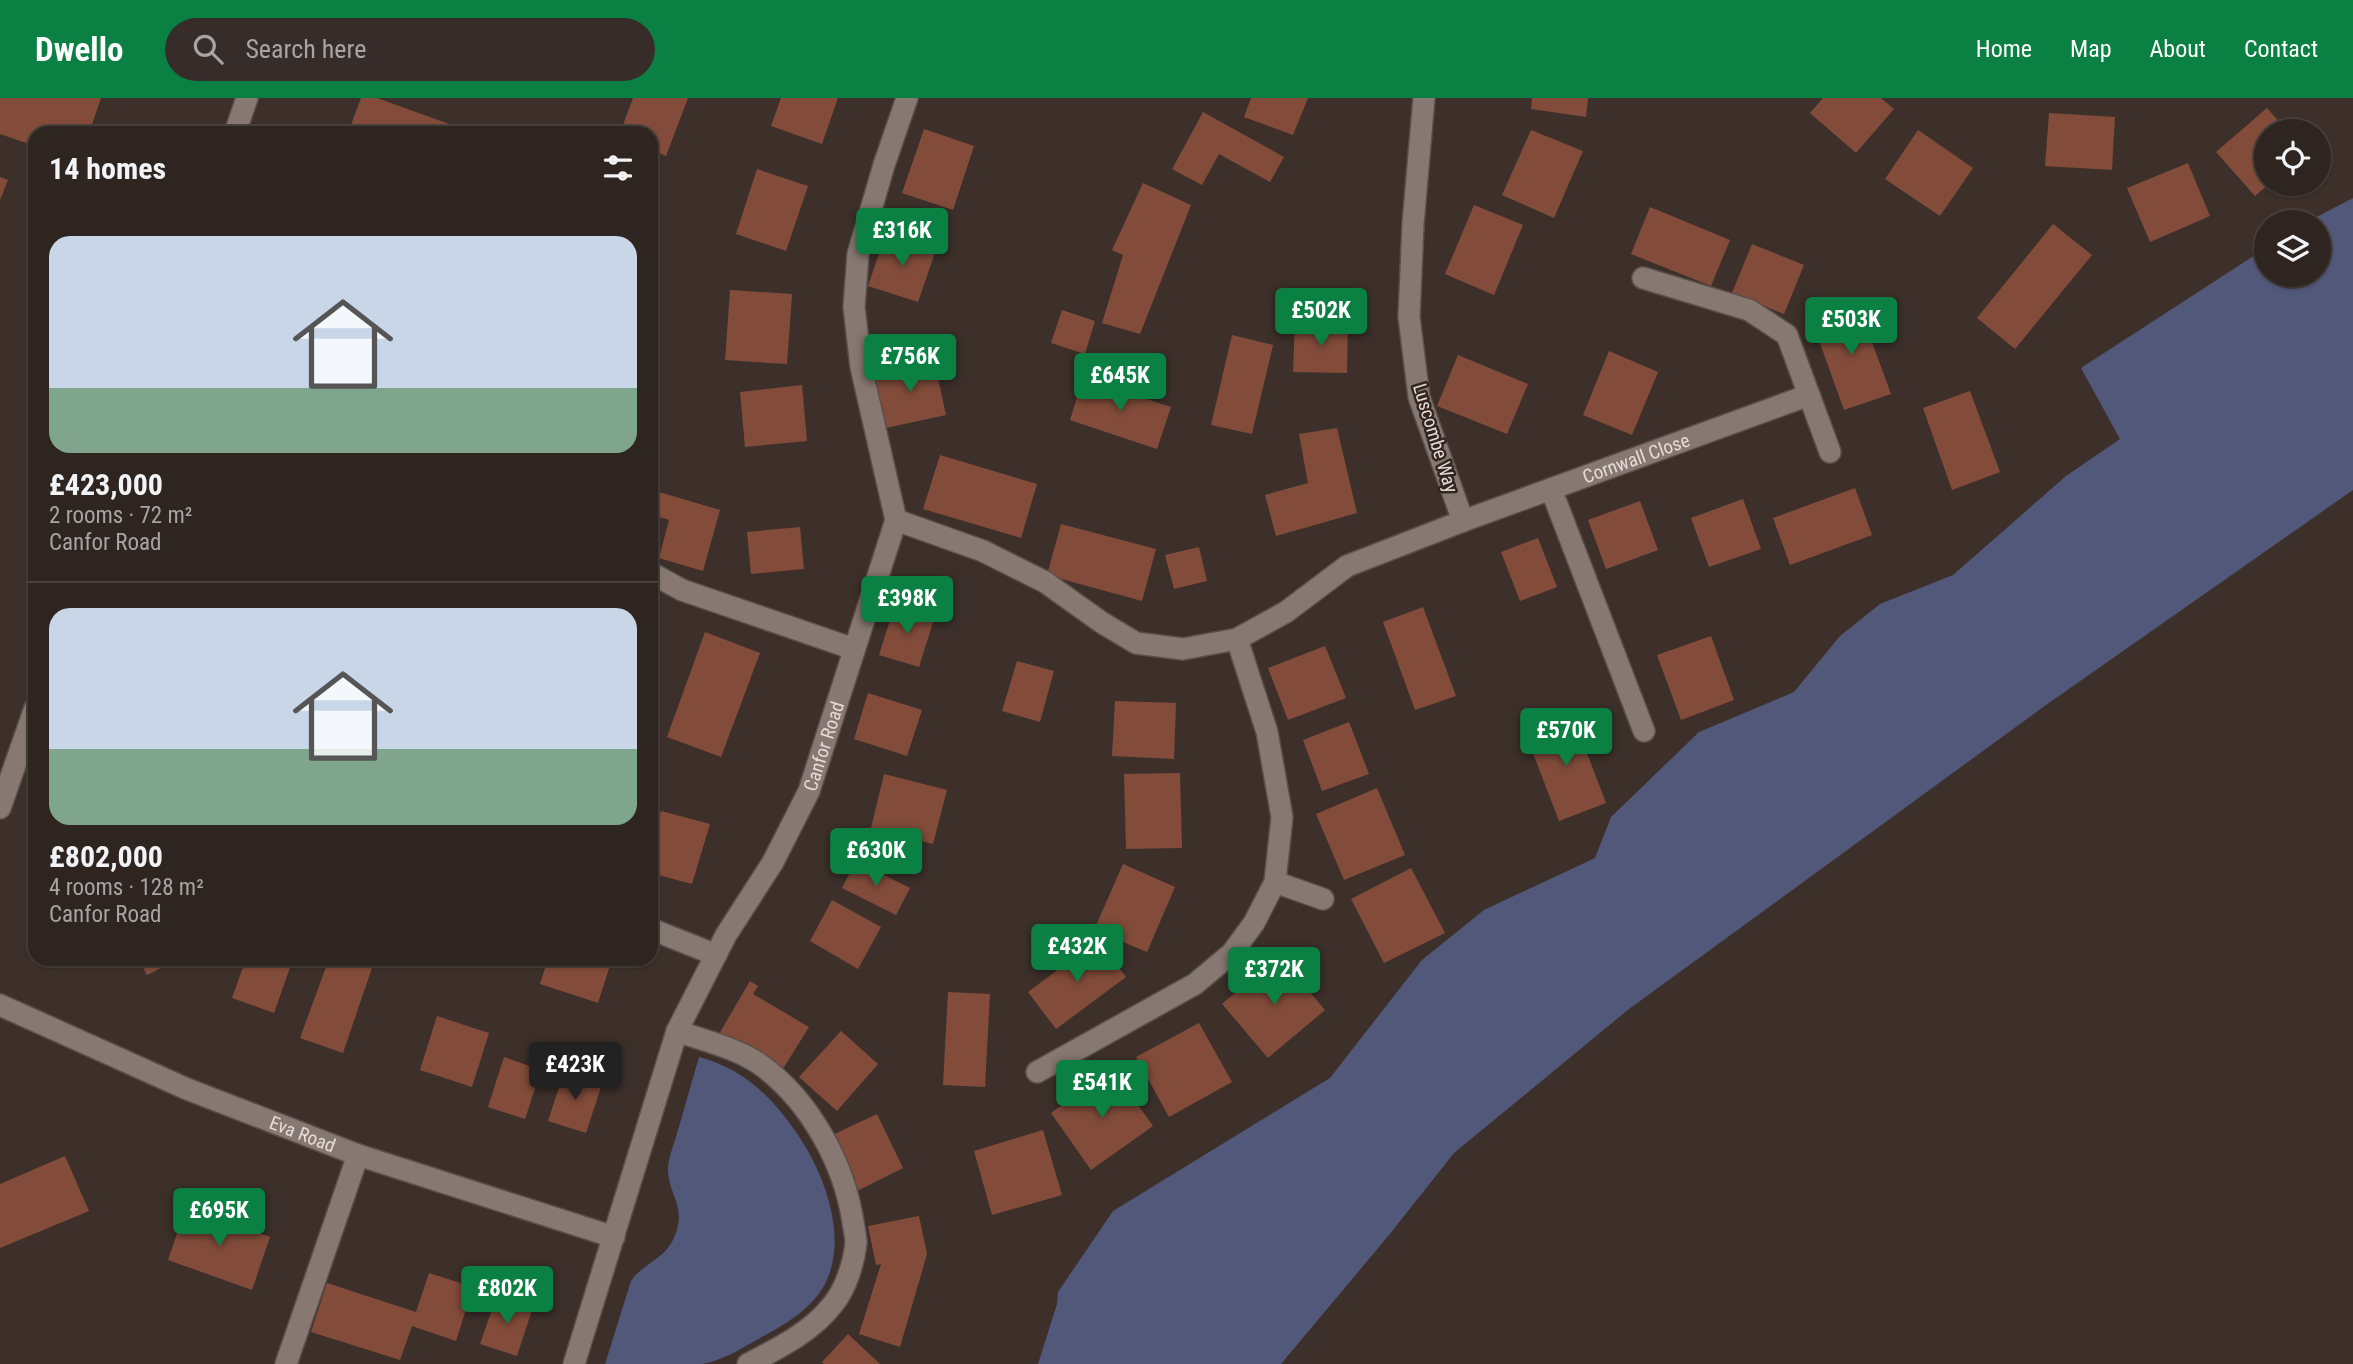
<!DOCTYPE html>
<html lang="en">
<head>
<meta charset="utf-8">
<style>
  :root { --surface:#2e2420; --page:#362c29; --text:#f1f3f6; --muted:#a7a4a5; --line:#49413e; --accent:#0b8043 }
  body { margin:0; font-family:"Roboto Condensed",sans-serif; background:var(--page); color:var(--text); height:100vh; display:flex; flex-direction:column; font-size:26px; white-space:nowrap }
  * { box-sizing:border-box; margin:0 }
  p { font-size:23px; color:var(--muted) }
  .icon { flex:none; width:38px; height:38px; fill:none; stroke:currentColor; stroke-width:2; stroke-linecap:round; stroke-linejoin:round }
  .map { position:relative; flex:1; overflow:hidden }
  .drawer { position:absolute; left:28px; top:28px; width:630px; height:840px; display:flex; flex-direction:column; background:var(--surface); border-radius:21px; box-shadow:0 2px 5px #0004,0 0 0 2px var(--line) }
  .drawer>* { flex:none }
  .fabs { position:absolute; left:2254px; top:21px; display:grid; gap:14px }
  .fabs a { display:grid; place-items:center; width:77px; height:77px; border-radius:50%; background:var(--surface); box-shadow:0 2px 5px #0004,0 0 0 2px var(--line); font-size:35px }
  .price { position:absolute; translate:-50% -60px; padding:0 16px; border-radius:7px; background:var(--accent); color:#fff; font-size:23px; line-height:46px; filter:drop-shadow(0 2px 4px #0008) }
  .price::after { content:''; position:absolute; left:50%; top:42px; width:21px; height:16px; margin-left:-10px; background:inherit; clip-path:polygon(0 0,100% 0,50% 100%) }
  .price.current { background:#222; color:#fff }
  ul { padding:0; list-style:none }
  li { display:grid; align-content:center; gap:14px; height:371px; padding:0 21px }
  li+li { border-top:2px solid var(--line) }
  li span { display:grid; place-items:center; height:217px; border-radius:21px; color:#555 }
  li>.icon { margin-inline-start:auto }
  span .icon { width:126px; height:126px; fill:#fffc; stroke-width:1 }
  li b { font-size:30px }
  h2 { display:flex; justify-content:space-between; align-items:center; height:84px; padding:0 21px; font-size:30px }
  header { display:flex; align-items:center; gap:42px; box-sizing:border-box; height:98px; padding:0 35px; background:var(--accent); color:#fff }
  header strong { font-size:33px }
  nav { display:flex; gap:38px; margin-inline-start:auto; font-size:24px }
  .search { width:490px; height:63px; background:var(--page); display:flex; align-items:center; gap:18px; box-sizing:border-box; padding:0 24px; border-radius:38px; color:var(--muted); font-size:26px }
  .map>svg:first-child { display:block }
  .green { fill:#52587a }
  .building { fill:#834c3a }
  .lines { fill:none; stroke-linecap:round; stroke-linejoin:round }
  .minor-casing { stroke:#5a4f4b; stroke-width:24 }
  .minor { stroke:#887872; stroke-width:21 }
  .labels { text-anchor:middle; stroke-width:5; stroke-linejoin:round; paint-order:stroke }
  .street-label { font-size:19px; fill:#e5dcd9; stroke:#332621 }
</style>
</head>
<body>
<header>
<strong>Dwello</strong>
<div class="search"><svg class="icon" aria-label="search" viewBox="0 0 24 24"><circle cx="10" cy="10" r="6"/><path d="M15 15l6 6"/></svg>Search here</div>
<nav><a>Home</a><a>Map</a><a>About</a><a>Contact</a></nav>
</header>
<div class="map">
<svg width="2353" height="1266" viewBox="0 0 2353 1266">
  <rect width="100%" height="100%" fill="#3d302b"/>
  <g class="green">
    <polygon points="2353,100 2353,392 2046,607 1629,911 1454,1055 1389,1137 1281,1266 1038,1266 1057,1206 1058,1194 1113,1113 1330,980 1422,862 1484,812 1595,760 1611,719 1699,634 1794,594 1840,538 1880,506 1953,477 2066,378 2120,341 2081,270 2266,150 2266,177 2319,177 2319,124 2307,124"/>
    <path d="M699,959C745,971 774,1001 800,1040C826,1080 848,1141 825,1186C811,1212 784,1227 760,1240C743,1250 721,1263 702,1266C693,1266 683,1266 675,1266C652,1266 629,1266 605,1266L631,1183C642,1166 663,1162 673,1142C689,1109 667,1097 668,1069C669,1057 675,1044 678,1032C685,1008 692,983 699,959Z"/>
  </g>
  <g class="building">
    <polygon points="0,0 101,0 89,35 35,35 35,48 0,36"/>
    <polygon points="361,0 377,0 474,35 348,35"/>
    <polygon points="633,0 688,0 666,58 651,52 651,35 620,35"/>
    <polygon points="781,0 838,0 822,46 771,28"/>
    <polygon points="1251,0 1308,0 1293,37 1244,19"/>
    <polygon points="1532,0 1588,0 1586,19 1531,11"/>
    <polygon points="1823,0 1881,0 1894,11 1856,55 1810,15"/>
    <polygon points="2267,10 2287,33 2266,33 2266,86 2269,86 2255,98 2216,54"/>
    <polygon points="1203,14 1284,59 1270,84 1219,56 1202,87 1172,71"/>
    <polygon points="2049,15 2115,19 2112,72 2045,68"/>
    <polygon points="924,31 974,48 953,112 902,95"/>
    <polygon points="1531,32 1583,53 1554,120 1502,97"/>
    <polygon points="1918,32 1973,70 1940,118 1885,81"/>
    <polygon points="2188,65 2210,118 2150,144 2127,90"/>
    <polygon points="757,71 808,88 786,153 736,136"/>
    <polygon points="0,79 8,82 0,102"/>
    <polygon points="1143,85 1191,107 1140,236 1102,225 1123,157 1112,152"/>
    <polygon points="1474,107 1523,127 1494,197 1445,176"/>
    <polygon points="1650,109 1730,142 1711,188 1631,156"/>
    <polygon points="2053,126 2092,157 2015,251 1977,220"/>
    <polygon points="886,135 936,152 918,204 868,188"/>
    <polygon points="1752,146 1804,167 1784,216 1732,195"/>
    <polygon points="730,192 792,196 787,266 725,262"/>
    <polygon points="1858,206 1891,296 1844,312 1812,223"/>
    <polygon points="1062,212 1095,223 1085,256 1051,245"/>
    <polygon points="1295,224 1348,226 1347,275 1293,274"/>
    <polygon points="1232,237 1273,247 1252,336 1211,327"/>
    <polygon points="1609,253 1658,274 1632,337 1583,317"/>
    <polygon points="1458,257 1528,286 1507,336 1437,308"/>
    <polygon points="934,262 946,317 886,330 874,275"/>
    <polygon points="1083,280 1171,309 1157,351 1070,322"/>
    <polygon points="802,287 807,343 745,349 740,294"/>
    <polygon points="1970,293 2000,374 1952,392 1923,310"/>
    <polygon points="1337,330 1357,415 1276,438 1265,397 1308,385 1299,336"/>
    <polygon points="940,357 1037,386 1021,440 923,411"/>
    <polygon points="1855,390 1872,437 1790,467 1773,420"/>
    <polygon points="659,394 720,412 703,473 659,460 669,422 653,417"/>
    <polygon points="1743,401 1761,451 1709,469 1691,420"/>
    <polygon points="1640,403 1658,452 1606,471 1588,422"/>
    <polygon points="1061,426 1156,451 1142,503 1047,477"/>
    <polygon points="800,429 804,471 751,476 747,434"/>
    <polygon points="1538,440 1557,489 1520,503 1501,454"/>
    <polygon points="1199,449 1207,483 1174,491 1165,457"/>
    <polygon points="895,506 935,518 919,569 879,557"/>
    <polygon points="1423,509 1456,598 1415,612 1383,524"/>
    <polygon points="705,534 760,555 721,659 667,639"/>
    <polygon points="1711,538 1734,602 1681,622 1657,557"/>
    <polygon points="1325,548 1346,600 1288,622 1268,570"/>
    <polygon points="1017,563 1054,573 1040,624 1002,613"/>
    <polygon points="868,595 922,612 907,658 854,641"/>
    <polygon points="1115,603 1176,605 1174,661 1112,658"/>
    <polygon points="1572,616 1606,705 1559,723 1525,634"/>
    <polygon points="1349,624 1369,676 1322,693 1303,642"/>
    <polygon points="1180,675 1182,750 1126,751 1124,676"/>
    <polygon points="884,676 947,692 933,746 871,730"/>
    <polygon points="1377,690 1405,757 1344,782 1316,716"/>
    <polygon points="661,713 710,726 692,786 651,775 651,747"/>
    <polygon points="856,763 910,790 896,817 842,790"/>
    <polygon points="1123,766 1175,789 1147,854 1094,832"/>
    <polygon points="1411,770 1445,835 1384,865 1351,801"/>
    <polygon points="832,802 881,829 858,871 810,843"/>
    <polygon points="1098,842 1126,879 1056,931 1028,894"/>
    <polygon points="1279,858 1325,912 1268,960 1222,906"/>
    <polygon points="139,861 179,861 147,877"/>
    <polygon points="246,861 293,861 274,915 232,900"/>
    <polygon points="329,861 364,861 374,864 343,955 300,940"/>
    <polygon points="548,861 612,861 598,905 540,886"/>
    <polygon points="750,883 758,888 753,896 809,929 781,974 719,936"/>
    <polygon points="948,894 990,896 985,989 943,987"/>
    <polygon points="437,918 489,935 472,989 420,972"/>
    <polygon points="1199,925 1232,984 1169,1019 1136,959"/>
    <polygon points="841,933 878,966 837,1013 799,979"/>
    <polygon points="504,959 541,972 525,1021 488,1009"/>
    <polygon points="1112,971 1153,1028 1091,1072 1051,1015"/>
    <polygon points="564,974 602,986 586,1035 548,1023"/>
    <polygon points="877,1016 903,1070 855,1094 828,1039"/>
    <polygon points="1043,1032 1062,1097 992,1117 974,1053"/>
    <polygon points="65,1058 89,1113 0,1150 0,1086"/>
    <polygon points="186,1109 270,1139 252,1192 168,1162"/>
    <polygon points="919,1118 927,1156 900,1249 859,1236 881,1166 876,1167 868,1128"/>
    <polygon points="429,1175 473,1189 456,1243 412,1228 400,1262 311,1234 327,1185 416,1214"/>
    <polygon points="497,1197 533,1209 517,1258 480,1246"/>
    <polygon points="848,1236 880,1266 824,1266 822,1264"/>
  </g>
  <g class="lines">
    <g class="minor-casing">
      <g id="minor">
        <polyline points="235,35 247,0"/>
        <polyline points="1809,297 1830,354"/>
        <polyline points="1551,391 1644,633"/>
        <polyline points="896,422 983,453 1045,484 1101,524 1136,545 1183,551 1237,541 1286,514 1347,468 1463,423 1419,299 1409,219 1413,126 1424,0"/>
        <polyline points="896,422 861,269 854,209 858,156 884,67 907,0"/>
        <path id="s1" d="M1463,423L1809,297L1787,237L1749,212L1643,180"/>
        <polyline points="651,475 682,492 854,551"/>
        <polyline points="0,710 35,610"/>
        <polyline points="1275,784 1323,801"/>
        <polyline points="651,831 716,857"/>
        <path id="s2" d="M0,907L187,991L358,1057L614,1139"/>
        <path d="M677,933C705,943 737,950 761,967C810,1003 844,1065 853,1124C854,1131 856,1139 856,1145C854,1164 846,1190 834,1205C812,1234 779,1250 748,1266"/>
        <polyline points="1037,974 1195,886 1232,855 1254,825 1275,784 1282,719 1267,634 1237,541"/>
        <polyline points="286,1266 358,1057"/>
        <path id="s3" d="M574,1266L677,933L726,837L773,764L809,693L896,422"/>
      </g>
    </g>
    <use href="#minor" class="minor"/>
  </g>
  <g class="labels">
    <g class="street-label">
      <text transform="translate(1436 340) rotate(73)" y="7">Luscombe Way</text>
      <text dy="7" stroke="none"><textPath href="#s1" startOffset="184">Cornwall Close</textPath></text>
      <text dy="7" stroke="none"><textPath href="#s3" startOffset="670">Canfor Road</textPath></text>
      <text dy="7" stroke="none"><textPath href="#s2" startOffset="329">Eva Road</textPath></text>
    </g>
  </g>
</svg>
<div class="fabs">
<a><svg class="icon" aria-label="locate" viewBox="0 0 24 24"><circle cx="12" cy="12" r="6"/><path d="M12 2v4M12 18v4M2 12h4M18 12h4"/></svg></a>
<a><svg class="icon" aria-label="layers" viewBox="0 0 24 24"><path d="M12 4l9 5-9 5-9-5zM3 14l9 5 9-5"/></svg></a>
</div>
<b class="price" style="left:902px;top:170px">£316K</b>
<b class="price" style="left:1321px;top:250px">£502K</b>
<b class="price" style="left:1851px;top:259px">£503K</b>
<b class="price" style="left:910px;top:296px">£756K</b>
<b class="price" style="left:1120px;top:315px">£645K</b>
<b class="price" style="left:907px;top:538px">£398K</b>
<b class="price" style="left:1566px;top:670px">£570K</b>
<b class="price" style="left:876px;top:790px">£630K</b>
<b class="price" style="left:1077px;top:886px">£432K</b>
<b class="price" style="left:1274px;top:909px">£372K</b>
<b class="price current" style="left:575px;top:1004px">£423K</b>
<b class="price" style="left:1102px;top:1022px">£541K</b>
<b class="price" style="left:219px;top:1150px">£695K</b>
<b class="price" style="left:507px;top:1228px">£802K</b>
<section class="drawer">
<h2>14 homes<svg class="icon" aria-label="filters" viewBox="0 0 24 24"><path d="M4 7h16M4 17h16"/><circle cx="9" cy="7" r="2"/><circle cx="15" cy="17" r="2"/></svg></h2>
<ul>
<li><span style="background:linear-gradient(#c9d6e8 70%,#7fa58c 0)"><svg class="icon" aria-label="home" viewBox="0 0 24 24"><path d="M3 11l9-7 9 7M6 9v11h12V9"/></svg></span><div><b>£423,000</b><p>2 rooms · 72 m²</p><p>Canfor Road</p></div></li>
<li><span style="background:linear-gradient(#c9d6e8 65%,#7fa58c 0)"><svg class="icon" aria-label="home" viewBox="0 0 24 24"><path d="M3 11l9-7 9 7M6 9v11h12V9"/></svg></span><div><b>£802,000</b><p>4 rooms · 128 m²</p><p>Canfor Road</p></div></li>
</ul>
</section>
</div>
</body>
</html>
